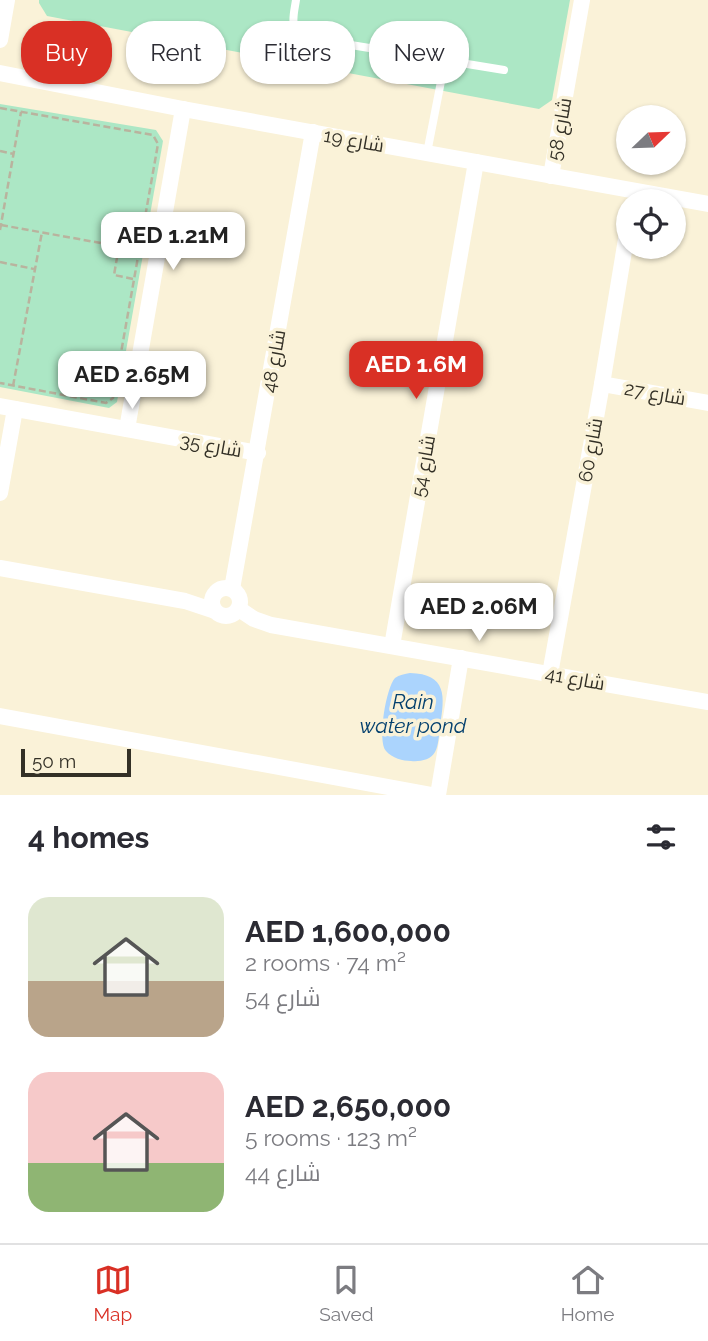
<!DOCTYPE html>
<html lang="en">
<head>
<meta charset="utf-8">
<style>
  :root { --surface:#fff; --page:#f7f7f7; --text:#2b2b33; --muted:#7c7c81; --line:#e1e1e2; --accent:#d93025 }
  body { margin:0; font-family:Raleway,Cairo,sans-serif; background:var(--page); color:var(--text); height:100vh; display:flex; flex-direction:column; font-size:26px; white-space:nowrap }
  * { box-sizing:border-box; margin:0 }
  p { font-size:23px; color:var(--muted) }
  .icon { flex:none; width:38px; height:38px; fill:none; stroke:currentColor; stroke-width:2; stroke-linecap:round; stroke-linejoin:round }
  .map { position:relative; height:795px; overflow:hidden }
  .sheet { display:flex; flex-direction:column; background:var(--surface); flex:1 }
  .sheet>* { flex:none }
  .guide { position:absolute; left:21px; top:21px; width:667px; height:63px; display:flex; gap:14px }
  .needle { width:46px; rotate:67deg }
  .controls { position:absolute; left:616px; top:105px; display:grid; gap:14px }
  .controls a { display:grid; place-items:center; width:70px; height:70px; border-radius:50%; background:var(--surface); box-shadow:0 2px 5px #0004; font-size:35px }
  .scale { position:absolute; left:21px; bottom:18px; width:110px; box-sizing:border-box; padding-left:7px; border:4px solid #333026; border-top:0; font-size:19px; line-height:24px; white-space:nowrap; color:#333026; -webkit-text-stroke:5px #faf2d8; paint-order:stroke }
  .price { position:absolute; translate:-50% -60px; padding:0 16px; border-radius:14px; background:#fff; color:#222; font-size:23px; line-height:46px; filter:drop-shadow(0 2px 4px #0008) }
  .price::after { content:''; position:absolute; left:50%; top:42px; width:21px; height:16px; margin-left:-10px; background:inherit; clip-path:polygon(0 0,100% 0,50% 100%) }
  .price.active { background:var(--accent); color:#fff }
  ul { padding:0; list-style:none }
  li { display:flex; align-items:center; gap:21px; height:175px; padding:0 28px }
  li span { display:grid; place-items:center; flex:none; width:196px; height:140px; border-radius:21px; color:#555 }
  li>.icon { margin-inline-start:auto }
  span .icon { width:84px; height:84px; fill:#fffc; stroke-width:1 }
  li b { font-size:30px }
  h2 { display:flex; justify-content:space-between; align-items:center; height:84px; padding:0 28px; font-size:30px }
  .chip { padding:0 24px; border-radius:28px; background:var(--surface); box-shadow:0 2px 5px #0004; font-size:24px; line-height:63px }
  .chip.active { background:var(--accent); color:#fff }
  .tabs { display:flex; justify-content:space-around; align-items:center; height:98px; border-top:2px solid var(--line); background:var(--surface); font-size:19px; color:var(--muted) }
  .tabs a { display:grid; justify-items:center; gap:4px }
  .tabs .active { color:var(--accent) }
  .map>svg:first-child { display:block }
  .green { fill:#ace7c5 }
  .water { fill:#abd4fd }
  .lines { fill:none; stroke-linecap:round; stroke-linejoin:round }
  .path { stroke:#b9b39e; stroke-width:2.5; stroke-dasharray:7 3.5; stroke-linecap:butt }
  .service { stroke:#fff; stroke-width:8 }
  .minor { stroke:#fff; stroke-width:16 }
  .labels { text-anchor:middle; stroke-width:7; stroke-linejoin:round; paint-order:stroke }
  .street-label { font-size:19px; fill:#333026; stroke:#faf2d8 }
  .water-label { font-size:21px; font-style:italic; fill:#04406e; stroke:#faf2d8 }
</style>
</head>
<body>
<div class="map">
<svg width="708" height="795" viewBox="0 0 708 795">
  <rect width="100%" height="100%" fill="#faf2d8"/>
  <g class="green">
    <polygon points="39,0 570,0 552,100 539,109 47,16 39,3"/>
    <polygon points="0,104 156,130 163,141 117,402 109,408 0,387"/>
  </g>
  <path class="water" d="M410,673C447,674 445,696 440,726C439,733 439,745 435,752C431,760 419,762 411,761C403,761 392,758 386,751C377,741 386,688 395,678C399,675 405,674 410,673Z"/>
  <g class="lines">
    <g class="path">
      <polyline points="0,108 153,135 158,144 113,398 106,403 0,383"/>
      <polyline points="0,151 14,154"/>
      <polyline points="1,225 139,250"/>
      <polyline points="0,230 21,112"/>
      <polyline points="0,262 34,269"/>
      <polyline points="133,279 114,275 124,217 144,221"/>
      <polyline points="13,386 42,232"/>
    </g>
    <g class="service">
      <path d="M296,0C294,14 289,27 302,37L504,70"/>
      <polyline points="427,153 445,61"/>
    </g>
    <g class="minor">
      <polyline points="0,40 7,0"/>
      <polyline points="0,73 183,109 708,204"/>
      <polyline points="551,176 582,0"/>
      <polyline points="602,384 708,403"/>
      <polyline points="0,406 258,453"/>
      <polyline points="127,429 183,109"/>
      <polyline points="0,493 15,409"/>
      <polyline points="0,568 185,601 215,611"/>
      <circle cx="226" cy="602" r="14"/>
      <polyline points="232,589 313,132"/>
      <polyline points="239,609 254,619 271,625 708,702"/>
      <polyline points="392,646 476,162"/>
      <polyline points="550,674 602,384 628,227"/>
      <polyline points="0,716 432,795"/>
      <polyline points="438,795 461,658"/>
    </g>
  </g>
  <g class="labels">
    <g class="street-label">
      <text transform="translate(559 129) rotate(-80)" y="7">شارع 58</text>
      <text transform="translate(354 140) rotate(10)" y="7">شارع 19</text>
      <text transform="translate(273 361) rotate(-80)" y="7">شارع 48</text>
      <text transform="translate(655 393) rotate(10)" y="7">شارع 27</text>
      <text transform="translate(211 445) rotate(10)" y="7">شارع 35</text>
      <text transform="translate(590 450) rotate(-80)" y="7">شارع 60</text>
      <text transform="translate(423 466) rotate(-80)" y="7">شارع 54</text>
      <text transform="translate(575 678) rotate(10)" y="7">شارع 41</text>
    </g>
    <g class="water-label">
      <text x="413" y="709">Rain<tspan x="413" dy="24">water pond</tspan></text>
    </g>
  </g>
</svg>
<div class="controls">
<a><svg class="needle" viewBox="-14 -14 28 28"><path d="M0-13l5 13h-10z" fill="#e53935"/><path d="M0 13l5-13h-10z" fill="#7c7c81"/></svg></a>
<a><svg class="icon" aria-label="locate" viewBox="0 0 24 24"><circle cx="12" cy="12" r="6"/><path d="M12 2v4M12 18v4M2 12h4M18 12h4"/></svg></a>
</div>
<div class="scale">50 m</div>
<b class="price" style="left:173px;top:272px">AED 1.21M</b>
<b class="price active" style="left:416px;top:401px">AED 1.6M</b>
<b class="price" style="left:132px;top:411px">AED 2.65M</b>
<b class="price" style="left:479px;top:643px">AED 2.06M</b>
<div class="guide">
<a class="chip active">Buy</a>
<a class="chip">Rent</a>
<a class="chip">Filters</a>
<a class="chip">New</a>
</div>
</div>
<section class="sheet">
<h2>4 homes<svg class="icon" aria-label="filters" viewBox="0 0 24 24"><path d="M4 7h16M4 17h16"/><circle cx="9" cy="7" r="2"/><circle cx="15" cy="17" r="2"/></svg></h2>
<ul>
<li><span style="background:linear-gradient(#dfe7d0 60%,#b9a48a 0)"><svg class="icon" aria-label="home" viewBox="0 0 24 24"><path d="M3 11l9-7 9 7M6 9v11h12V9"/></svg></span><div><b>AED 1,600,000</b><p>2 rooms · 74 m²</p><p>شارع 54</p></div></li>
<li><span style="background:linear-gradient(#f6c9c9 65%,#8fb573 0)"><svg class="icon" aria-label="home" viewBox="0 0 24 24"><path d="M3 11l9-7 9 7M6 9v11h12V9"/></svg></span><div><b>AED 2,650,000</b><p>5 rooms · 123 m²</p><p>شارع 44</p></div></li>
</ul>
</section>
<nav class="tabs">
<a class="active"><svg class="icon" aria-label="map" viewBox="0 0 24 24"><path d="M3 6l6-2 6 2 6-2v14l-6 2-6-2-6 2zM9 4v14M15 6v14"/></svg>Map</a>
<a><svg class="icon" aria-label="saved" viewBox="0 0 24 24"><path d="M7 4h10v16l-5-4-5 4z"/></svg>Saved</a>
<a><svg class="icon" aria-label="home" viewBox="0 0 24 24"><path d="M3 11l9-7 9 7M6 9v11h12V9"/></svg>Home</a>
</nav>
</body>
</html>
